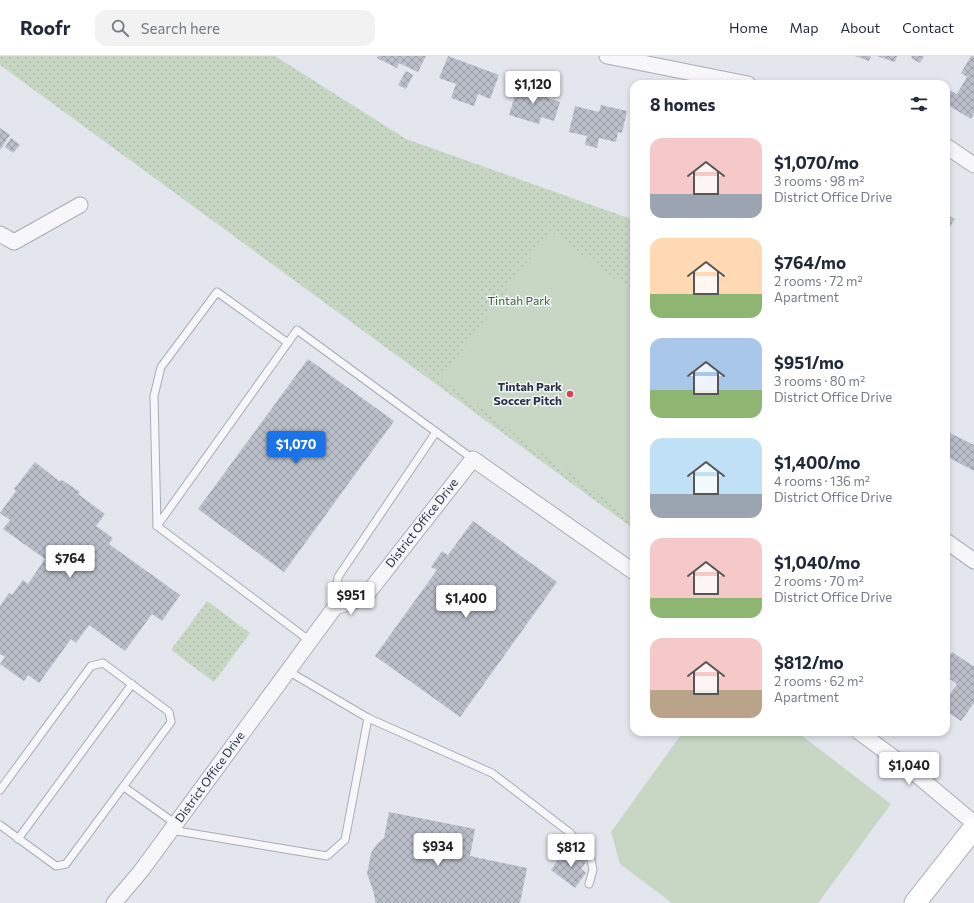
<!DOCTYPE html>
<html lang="en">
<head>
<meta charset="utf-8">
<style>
  :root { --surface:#fff; --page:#f2f2f3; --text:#1f2937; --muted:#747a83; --line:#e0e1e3; --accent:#1a73e8 }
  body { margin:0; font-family:Commissioner,sans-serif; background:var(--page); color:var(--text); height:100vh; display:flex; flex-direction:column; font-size:15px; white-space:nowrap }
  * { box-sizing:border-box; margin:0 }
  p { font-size:13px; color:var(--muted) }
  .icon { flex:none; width:22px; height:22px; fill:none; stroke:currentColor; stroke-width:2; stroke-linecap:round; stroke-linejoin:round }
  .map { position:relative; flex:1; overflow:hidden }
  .panel { position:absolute; left:630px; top:24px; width:320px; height:656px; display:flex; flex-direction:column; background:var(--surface); border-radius:12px; box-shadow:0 2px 6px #0003 }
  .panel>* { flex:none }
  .price { position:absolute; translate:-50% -34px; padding:0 9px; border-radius:4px; background:#fff; color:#222; font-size:13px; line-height:26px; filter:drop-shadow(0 1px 2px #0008) }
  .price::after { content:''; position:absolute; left:50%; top:24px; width:12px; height:9px; margin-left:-6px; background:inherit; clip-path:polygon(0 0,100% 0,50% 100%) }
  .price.active { background:var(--accent); color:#fff }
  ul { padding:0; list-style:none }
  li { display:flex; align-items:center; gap:12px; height:100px; padding:0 20px }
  li span { display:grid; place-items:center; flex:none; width:112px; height:80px; border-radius:12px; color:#555 }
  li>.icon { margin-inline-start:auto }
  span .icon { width:48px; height:48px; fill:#fffc; stroke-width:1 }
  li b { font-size:17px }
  h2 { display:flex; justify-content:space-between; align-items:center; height:48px; padding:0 20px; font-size:17px }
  header { display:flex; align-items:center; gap:24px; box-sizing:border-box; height:56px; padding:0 20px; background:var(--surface); border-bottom:1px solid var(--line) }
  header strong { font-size:19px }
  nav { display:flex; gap:22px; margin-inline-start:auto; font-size:14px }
  .search { width:280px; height:36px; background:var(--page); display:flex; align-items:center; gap:10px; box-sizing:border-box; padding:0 14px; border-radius:12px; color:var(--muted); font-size:15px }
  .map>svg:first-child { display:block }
  .park { fill:url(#park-dots) }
  .pitch { fill:#c7d7c4 }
  .building { fill:url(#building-cross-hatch) }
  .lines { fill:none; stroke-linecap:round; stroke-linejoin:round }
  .lane-casing { stroke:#a8acb7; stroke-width:9 }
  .street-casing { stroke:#a8acb7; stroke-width:17 }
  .secondary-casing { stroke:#a8acb7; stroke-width:23 }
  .lane { stroke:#f7f7fa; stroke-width:7 }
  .street { stroke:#f7f7fa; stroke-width:15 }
  .secondary { stroke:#fff; stroke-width:21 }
  .poi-dot { fill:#d74350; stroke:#f3f5f9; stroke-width:1.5 }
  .labels { text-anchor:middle; stroke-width:3; stroke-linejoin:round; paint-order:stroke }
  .park-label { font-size:12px; fill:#3c6236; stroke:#f3f5f9 }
  .poi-label { font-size:12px; font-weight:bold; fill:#2a3246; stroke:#f3f5f9; text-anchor:end }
  .street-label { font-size:12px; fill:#2a3246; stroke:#f3f5f9 }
</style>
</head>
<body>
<header>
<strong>Roofr</strong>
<div class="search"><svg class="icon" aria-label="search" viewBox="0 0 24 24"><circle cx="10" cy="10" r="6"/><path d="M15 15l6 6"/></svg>Search here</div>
<nav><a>Home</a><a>Map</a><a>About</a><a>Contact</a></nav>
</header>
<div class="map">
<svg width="974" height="847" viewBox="0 0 974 847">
  <defs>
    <pattern id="park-dots" width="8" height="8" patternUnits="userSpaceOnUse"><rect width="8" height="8" fill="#c7d7c4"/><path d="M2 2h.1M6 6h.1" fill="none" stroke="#abb9aa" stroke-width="1.8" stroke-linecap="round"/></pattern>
    <pattern id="building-cross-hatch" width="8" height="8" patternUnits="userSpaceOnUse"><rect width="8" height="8" fill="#babfca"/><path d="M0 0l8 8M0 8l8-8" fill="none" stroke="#979ca6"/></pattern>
  </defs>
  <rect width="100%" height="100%" fill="#e3e6ec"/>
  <g class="park">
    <polygon points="0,0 275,0 406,83 634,164 634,473 0,9"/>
    <polygon points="207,545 250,577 214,626 171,594"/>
  </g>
  <g class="pitch">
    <polygon points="550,175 634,237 634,464 441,323"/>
    <polygon points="683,676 797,676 891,748 818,847 672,847 620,808 611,776"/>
  </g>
  <g class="building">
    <polygon points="378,0 426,0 418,16 399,7 397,12 377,2"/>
    <polygon points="448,0 499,19 490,43 478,38 474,50 451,42 456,28 439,22"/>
    <polygon points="855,0 871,0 869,5"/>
    <polygon points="877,0 897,0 895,6"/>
    <polygon points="912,0 924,0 920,7 911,2"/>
    <polygon points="971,0 974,0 974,57 971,63 946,48 946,32 957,38 967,21 961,17"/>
    <polygon points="406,15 413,19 406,33 398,29"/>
    <polygon points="519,27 549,35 547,42 560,46 554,65 541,61 539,68 509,59"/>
    <polygon points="601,49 627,55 622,77 618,76 616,86 599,82 597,92 585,89 587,80 569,76 575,50 599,56"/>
    <polygon points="0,72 10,79 0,94"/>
    <polygon points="11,82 20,89 13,97 5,91"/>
    <polygon points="946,158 955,163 946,177"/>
    <polygon points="308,303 394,365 284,516 198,453"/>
    <polygon points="950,377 974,389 974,415 946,400 946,384"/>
    <polygon points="35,406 59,425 62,424 80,436 78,438 105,458 96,470 113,482 109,488 180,539 162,565 152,558 125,595 89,569 76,587 71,583 39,627 28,619 24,625 0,608 5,601 0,598 0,550 9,537 12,539 23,524 28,528 45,503 3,473 10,464 0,457 16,435 14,433"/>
    <polygon points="473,465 557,526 460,661 375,600 437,514 431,511 442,495 448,499"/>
    <polygon points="952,596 973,610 974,609 974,647 961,665 946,655 946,644 957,628 946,620 946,604"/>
    <polygon points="389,756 475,773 470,800 527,812 520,847 375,847 375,843 373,834 367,818 371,797 377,788 384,782"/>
    <polygon points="574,794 588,803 581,813 586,817 575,832 551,814 562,798 568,803"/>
  </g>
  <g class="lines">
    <g class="lane-casing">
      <g id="lane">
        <polyline points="157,470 154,340 161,311 217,236 288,287"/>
        <polyline points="335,551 338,521 436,376"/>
        <polyline points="310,585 157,470 297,274 473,403"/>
        <polyline points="288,615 368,662 492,717 569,776 590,798 593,814 589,828"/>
        <polyline points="124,731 176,768"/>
        <polyline points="0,734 91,610 103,607 169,656 171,666 66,808 56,810 0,769"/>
        <polyline points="171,774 327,800 345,784 368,662"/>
        <polyline points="18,783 132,628"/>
      </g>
    </g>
    <g class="street-casing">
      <g id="street">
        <polyline points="607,0 748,28"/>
        <polyline points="946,90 974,109"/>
        <polyline points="0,178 14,186 80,149"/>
        <polyline points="946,485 974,505"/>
        <polyline points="859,676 912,715 974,767"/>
        <polyline points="114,847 141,815 335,551 364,542 473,403 634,516"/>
      </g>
    </g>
    <g class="secondary-casing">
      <polyline id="secondary" points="915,847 974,772"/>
    </g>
    <use href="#lane" class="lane"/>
    <use href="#street" class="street"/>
    <use href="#secondary" class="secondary"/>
  </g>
  <circle class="poi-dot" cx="570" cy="338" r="4"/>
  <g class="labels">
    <g class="park-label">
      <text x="519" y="249">Tintah Park</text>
    </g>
    <g class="poi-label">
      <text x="562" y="335">Tintah Park<tspan x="562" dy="14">Soccer Pitch</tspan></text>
    </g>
    <g class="street-label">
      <text transform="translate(422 467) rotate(-52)" y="4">District Office Drive</text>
      <text transform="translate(210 721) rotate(-54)" y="4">District Office Drive</text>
    </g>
  </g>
</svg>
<b class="price" style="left:533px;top:49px">$1,120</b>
<b class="price active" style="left:296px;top:409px">$1,070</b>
<b class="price" style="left:70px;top:523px">$764</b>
<b class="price" style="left:351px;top:560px">$951</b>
<b class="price" style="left:466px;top:563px">$1,400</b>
<b class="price" style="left:909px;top:730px">$1,040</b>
<b class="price" style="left:438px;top:811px">$934</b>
<b class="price" style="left:571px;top:812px">$812</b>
<section class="panel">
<h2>8 homes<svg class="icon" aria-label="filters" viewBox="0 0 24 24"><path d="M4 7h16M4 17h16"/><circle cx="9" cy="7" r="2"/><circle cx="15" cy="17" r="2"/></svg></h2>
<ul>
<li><span style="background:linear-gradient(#f6c9c9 70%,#9aa5b1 0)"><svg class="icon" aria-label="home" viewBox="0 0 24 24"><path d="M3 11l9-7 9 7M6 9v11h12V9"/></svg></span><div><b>$1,070/mo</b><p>3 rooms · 98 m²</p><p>District Office Drive</p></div></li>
<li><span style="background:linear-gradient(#ffd9b3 70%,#8fb573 0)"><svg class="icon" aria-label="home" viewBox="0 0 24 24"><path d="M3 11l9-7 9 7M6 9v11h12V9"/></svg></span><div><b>$764/mo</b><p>2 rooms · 72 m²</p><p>Apartment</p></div></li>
<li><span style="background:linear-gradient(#a9c7e8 65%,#8fb573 0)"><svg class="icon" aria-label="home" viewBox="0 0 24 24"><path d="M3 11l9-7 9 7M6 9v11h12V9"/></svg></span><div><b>$951/mo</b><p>3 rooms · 80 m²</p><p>District Office Drive</p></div></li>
<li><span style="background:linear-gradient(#bfe0f5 70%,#9aa5b1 0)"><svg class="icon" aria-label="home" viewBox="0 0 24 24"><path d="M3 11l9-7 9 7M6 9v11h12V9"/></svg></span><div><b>$1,400/mo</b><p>4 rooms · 136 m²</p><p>District Office Drive</p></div></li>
<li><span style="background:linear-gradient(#f6c9c9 75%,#8fb573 0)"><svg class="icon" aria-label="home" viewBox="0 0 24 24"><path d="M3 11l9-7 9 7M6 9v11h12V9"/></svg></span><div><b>$1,040/mo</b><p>2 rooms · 70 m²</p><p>District Office Drive</p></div></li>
<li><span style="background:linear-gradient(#f6c9c9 65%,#b9a48a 0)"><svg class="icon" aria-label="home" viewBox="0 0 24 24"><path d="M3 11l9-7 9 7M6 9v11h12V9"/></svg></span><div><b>$812/mo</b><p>2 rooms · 62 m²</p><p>Apartment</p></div></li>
</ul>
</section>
</div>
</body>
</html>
